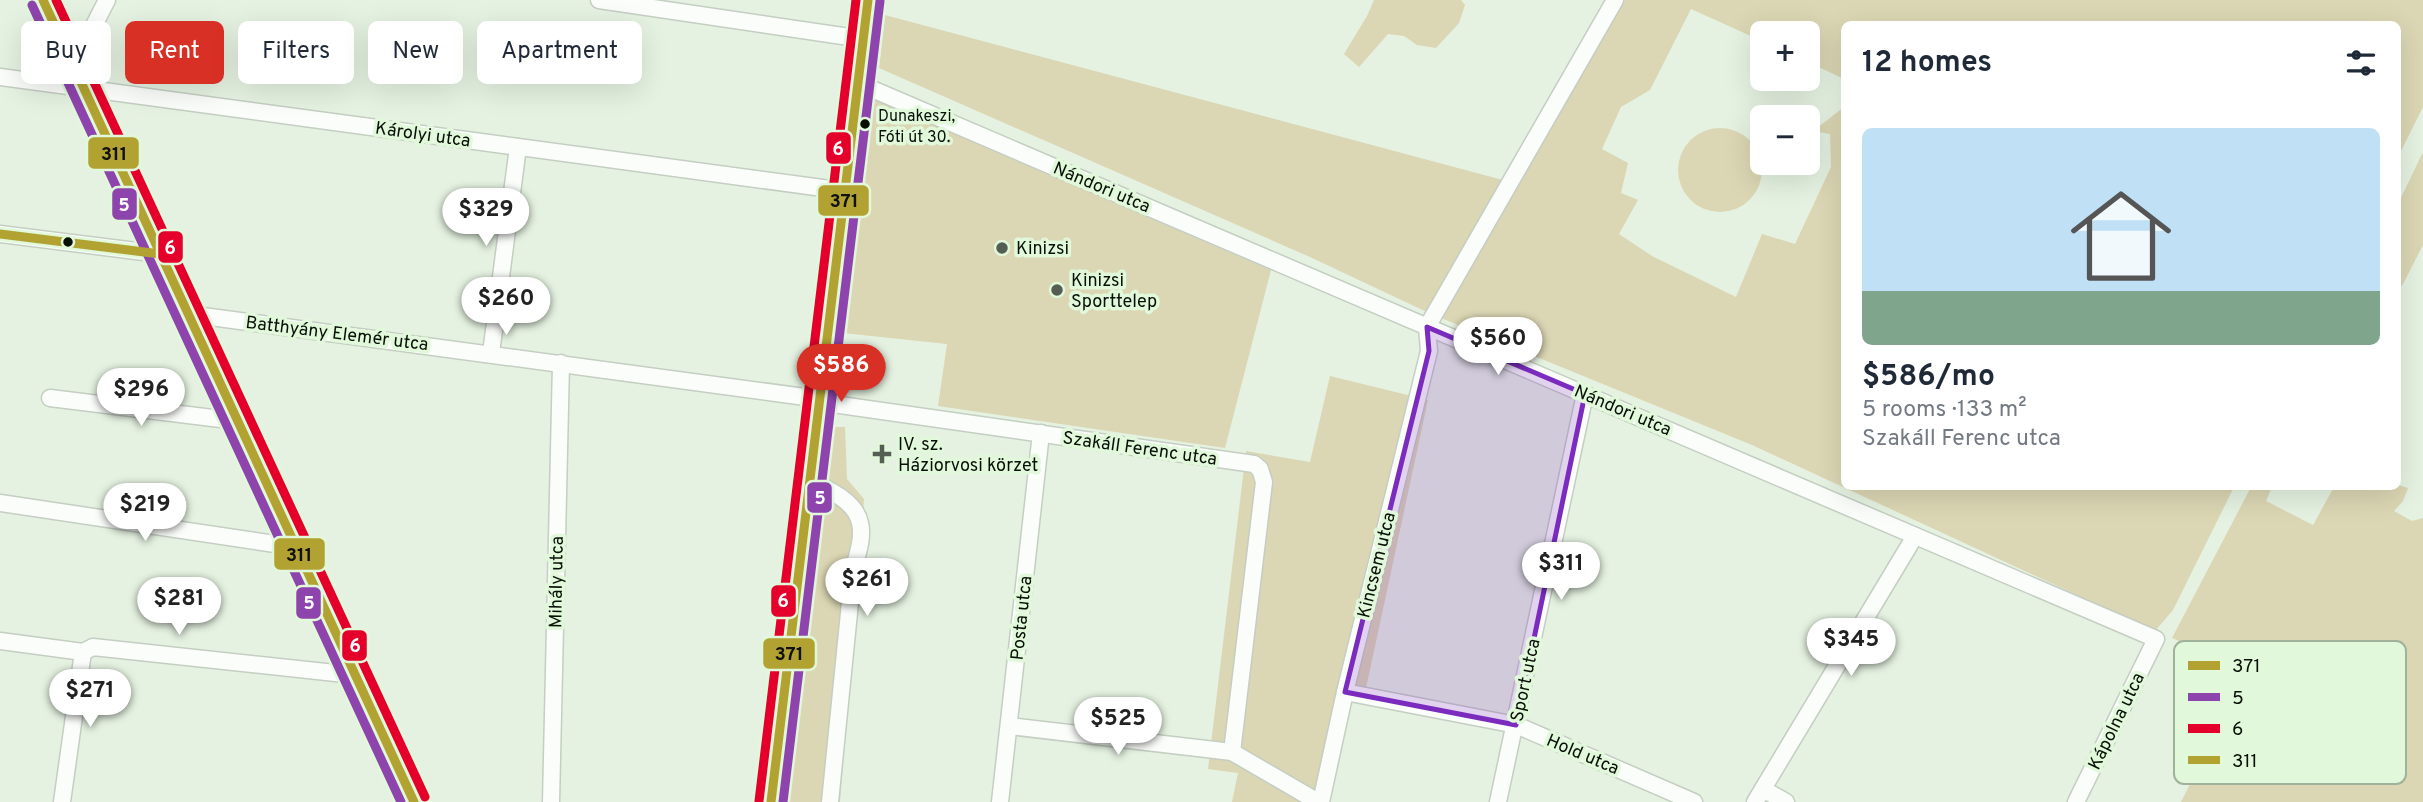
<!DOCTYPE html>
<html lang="en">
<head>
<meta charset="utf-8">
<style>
  :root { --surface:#fff; --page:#f2f2f3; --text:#1f2937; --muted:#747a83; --accent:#d93025 }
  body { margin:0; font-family:Overpass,sans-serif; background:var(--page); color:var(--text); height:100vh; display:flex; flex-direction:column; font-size:26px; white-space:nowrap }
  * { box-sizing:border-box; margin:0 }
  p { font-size:23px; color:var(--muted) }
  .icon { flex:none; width:38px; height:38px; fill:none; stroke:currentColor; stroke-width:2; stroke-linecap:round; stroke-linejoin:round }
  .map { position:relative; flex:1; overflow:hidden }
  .drawer { position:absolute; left:1841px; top:21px; width:560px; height:469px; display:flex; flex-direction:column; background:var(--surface); border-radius:10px; box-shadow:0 7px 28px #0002 }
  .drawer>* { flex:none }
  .guide { position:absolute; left:21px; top:21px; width:665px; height:63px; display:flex; gap:14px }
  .controls { position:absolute; left:1750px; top:21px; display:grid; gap:14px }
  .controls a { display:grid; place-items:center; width:70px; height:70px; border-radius:10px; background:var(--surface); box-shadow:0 7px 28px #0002; font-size:35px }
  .price { position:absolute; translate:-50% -60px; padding:0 16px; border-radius:24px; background:#fff; color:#222; font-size:23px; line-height:46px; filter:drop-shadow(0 2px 4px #0008) }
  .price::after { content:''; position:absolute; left:50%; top:42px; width:21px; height:16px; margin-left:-10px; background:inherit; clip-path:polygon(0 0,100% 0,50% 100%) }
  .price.on { background:var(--accent); color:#fff }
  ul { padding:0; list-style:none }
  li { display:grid; align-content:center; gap:14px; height:371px; padding:0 21px }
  li span { display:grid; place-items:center; height:217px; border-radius:10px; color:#555 }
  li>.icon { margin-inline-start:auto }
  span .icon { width:126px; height:126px; fill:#fffc; stroke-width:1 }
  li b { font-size:30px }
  h2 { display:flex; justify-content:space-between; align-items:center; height:84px; padding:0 21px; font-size:30px }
  .pill { padding:0 24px; border-radius:10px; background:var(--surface); box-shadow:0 7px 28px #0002; font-size:24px; line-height:63px }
  .pill.on { background:var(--accent); color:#fff }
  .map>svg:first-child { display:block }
  .green { fill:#dbd6b3 }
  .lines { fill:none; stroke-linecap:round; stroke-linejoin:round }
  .street-casing { stroke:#c4cec2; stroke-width:19 }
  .secondary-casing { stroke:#c4cec2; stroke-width:26 }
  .street { stroke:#fbfdfa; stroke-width:16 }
  .secondary { stroke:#fbfdfa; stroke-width:23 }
  .bus-1-casing { stroke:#e1f8db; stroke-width:14 }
  .bus-2-casing { stroke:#e1f8db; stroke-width:14 }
  .bus-3-casing { stroke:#e1f8db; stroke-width:14 }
  .bus-4-casing { stroke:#e1f8db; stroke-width:14 }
  .bus-1 { stroke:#b2a231; stroke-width:9 }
  .bus-2 { stroke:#8e44ad; stroke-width:9 }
  .bus-3 { stroke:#e4002b; stroke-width:9 }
  .bus-4 { stroke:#b2a231; stroke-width:9 }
  .marked { fill:#7b2cbf; fill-opacity:0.2; stroke:#7b2cbf; stroke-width:5; stroke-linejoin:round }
  .bus-dot { fill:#080f07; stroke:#e1f8db; stroke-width:2.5 }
  .poi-dot { fill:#555e53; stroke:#e1f8db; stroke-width:2.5 }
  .labels { text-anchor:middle; stroke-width:7; stroke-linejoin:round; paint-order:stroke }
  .bus-label { font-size:16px; fill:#080f07; stroke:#e1f8db; text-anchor:start }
  .street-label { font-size:18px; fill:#080f07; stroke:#e1f8db }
  .poi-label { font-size:18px; fill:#080f07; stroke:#e1f8db; text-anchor:start }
  .key { fill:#e1f8db; stroke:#a0b29b; stroke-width:2 }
  .key-label { font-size:19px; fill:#080f07 }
  .line-badge { stroke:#e1f8db; stroke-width:2.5 }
  .badge-label { font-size:19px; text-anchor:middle; font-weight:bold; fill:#fff }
  .pale-badge-label { font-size:19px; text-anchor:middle; font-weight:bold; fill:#111 }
</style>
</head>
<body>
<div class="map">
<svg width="2423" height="802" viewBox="0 0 2423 802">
  <rect width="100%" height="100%" fill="#e5f2e1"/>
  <g class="green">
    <polygon points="1374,0 1461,0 1465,5 1459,23 1436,48 1417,45 1404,36 1388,34 1359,67 1344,54 1367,16"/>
    <polygon points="1619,0 2423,0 2423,107 2398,157 2398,24 1844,24 1844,79 1808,62 1808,33 1762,33 1762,41 1691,9 1650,90 1621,107 1602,149 1628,163 1621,193 1638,200 1619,234 1652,256 1736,297 1762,234 1795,244 1831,167 1830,134 1818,132 1817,128 1844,107 1844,486 2234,487 2173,610 2155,631 1752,445 1429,313 1310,257 879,68 885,15 1514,183"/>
    <polygon points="872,98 1271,270 1225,448 938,406 947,344 843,333 868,133 870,132"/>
    <circle cx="1720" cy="170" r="42"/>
    <polygon points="2423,152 2423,245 2402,286 2398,285 2398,204"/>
    <polygon points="1330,376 1428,400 1366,688 1338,684 1312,802 1232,802 1238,773 1208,769 1246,451 1310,462"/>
    <polygon points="824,427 845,427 847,479 864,499 840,802 779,802"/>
    <polygon points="2398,485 2408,488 2403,501 2394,511 2412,521 2423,518 2423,802 2181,802 2248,669 2172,638 2251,487 2272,487 2266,501 2313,525 2334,487"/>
  </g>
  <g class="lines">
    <g class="street-casing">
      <g id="street">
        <polyline points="599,0 863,39"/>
        <polyline points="73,66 107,0"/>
        <polyline points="0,77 845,191"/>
        <polyline points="858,83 2156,639 2076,802"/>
        <polyline points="0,234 160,254"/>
        <polyline points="188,314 820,399 840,405 1254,464 1260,469 1264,482 1232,752"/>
        <polyline points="491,353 518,147"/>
        <polyline points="50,398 237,421"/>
        <path d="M810,482C828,488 856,502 860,523C864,539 856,557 853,573L830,802"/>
        <polyline points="0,503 295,547"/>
        <polyline points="0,641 83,652 93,647 354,675"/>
        <polyline points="1345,692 1516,725 1694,802"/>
        <polyline points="1009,726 1232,752 1318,802"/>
        <polyline points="1763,789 1786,802"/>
        <polyline points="62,802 83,652"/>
        <polyline points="551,802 561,363"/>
        <polyline points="1000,802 1041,433"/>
        <polyline points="1321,802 1345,692 1429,351 1427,327 1615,0"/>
        <polyline points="1498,802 1585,394"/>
        <polyline points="1755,802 1915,536"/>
      </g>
    </g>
    <g class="secondary-casing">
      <g id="secondary">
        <polyline points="43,0 414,802"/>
        <polyline points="771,802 868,0"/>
      </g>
    </g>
    <use href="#street" class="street"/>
    <use href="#secondary" class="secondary"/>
    <g class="bus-1-casing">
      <polyline id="bus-1" points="771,802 868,0"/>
    </g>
    <g class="bus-2-casing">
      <g id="bus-2">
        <polyline points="32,5 401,802"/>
        <polyline points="783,802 880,1"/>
      </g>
    </g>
    <g class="bus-3-casing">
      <g id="bus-3">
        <polyline points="56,0 425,797"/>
        <polyline points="759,801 856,0"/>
      </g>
    </g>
    <g class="bus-4-casing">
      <g id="bus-4">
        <polyline points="43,0 414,802"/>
        <polyline points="0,234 160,254"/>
      </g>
    </g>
    <use href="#bus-1" class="bus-1"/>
    <use href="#bus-2" class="bus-2"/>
    <use href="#bus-3" class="bus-3"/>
    <use href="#bus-4" class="bus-4"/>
  </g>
  <path class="marked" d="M1427,327L1585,394L1516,725L1345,692L1429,351Z"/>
  <g class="bus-dot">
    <circle cx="865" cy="124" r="6"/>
    <circle cx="68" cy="242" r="6"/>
  </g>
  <g class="poi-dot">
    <circle cx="1002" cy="248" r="7"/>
    <circle cx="1057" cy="290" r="7"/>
    <path d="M878.5 443.5h7v7h7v7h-7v7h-7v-7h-7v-7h7z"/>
  </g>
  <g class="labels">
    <g class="bus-label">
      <text x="878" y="121">Dunakeszi,<tspan x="878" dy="21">Fóti út 30.</tspan></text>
    </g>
    <g class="street-label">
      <text transform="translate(423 134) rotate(8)" y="6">Károlyi utca</text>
      <text transform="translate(1102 187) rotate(23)" y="6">Nándori utca</text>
      <text transform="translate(337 333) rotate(7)" y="6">Batthyány Elemér utca</text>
      <text transform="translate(1623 410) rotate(23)" y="6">Nándori utca</text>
      <text transform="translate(1140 448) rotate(8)" y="6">Szakáll Ferenc utca</text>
      <text transform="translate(1376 565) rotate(-76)" y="6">Kincsem utca</text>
      <text transform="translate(556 582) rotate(-89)" y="6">Mihály utca</text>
      <text transform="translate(1021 618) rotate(-84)" y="6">Posta utca</text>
      <text transform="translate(1525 680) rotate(-78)" y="6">Sport utca</text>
      <text transform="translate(2116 721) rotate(-64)" y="6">Kápolna utca</text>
      <text transform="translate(1583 754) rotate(23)" y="6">Hold utca</text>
    </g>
    <g class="poi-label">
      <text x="1016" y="254">Kinizsi</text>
      <text x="1071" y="286">Kinizsi<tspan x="1071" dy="21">Sporttelep</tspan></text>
      <text x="898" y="450">IV. sz.<tspan x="898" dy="21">Háziorvosi körzet</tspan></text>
    </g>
  </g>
  <rect x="2174" y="641" width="232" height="143" rx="10" class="key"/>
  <rect x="2188" y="661" width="32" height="9" fill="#b2a231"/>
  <rect x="2188" y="693" width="32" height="8" fill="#8e44ad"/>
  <rect x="2188" y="724" width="32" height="9" fill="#e4002b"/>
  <rect x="2188" y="756" width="32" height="8" fill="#b2a231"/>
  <g class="key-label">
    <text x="2232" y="672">371</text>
    <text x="2232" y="704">5</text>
    <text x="2232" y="735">6</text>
    <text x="2232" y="767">311</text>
  </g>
  <g class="line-badge">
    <rect x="825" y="131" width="27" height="34" rx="7" fill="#e4002b"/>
    <rect x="87" y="136" width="53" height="34" rx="7" fill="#b2a231"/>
    <rect x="817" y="184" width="53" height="33" rx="7" fill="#b2a231"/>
    <rect x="111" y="187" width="27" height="34" rx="7" fill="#8e44ad"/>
    <rect x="157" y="230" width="27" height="34" rx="7" fill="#e4002b"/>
    <rect x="806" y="481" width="27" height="33" rx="7" fill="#8e44ad"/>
    <rect x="273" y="537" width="53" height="34" rx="7" fill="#b2a231"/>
    <rect x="770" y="584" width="27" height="34" rx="7" fill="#e4002b"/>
    <rect x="295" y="586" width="27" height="34" rx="7" fill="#8e44ad"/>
    <rect x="341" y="629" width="27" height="33" rx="7" fill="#e4002b"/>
    <rect x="762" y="637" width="54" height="33" rx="7" fill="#b2a231"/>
  </g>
  <g class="badge-label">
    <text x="838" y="155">6</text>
    <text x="124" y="211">5</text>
    <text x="170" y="254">6</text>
    <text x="820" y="504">5</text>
    <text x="783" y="607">6</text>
    <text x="309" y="609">5</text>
    <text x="355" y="652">6</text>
  </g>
  <g class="pale-badge-label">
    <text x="114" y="160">311</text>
    <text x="844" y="207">371</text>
    <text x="299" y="561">311</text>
    <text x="789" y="660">371</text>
  </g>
</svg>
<div class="controls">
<a>+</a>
<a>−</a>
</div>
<b class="price" style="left:486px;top:248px">$329</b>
<b class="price" style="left:506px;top:337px">$260</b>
<b class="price" style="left:1498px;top:377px">$560</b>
<b class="price on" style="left:841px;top:404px">$586</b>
<b class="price" style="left:141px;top:428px">$296</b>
<b class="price" style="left:145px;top:543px">$219</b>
<b class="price" style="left:1561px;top:602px">$311</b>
<b class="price" style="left:867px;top:618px">$261</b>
<b class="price" style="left:179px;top:637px">$281</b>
<b class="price" style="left:1851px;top:678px">$345</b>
<b class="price" style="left:90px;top:729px">$271</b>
<b class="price" style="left:1118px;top:757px">$525</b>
<div class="guide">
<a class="pill">Buy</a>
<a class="pill on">Rent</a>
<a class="pill">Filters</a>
<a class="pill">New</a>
<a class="pill">Apartment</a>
</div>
<section class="drawer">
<h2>12 homes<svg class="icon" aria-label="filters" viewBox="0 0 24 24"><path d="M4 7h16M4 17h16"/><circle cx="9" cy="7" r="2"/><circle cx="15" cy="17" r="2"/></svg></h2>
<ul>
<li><span style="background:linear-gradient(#bfe0f5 75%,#7fa58c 0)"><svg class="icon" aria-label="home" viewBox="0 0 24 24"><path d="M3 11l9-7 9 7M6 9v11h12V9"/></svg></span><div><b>$586/mo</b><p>5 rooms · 133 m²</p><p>Szakáll Ferenc utca</p></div></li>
</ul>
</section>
</div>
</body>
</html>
